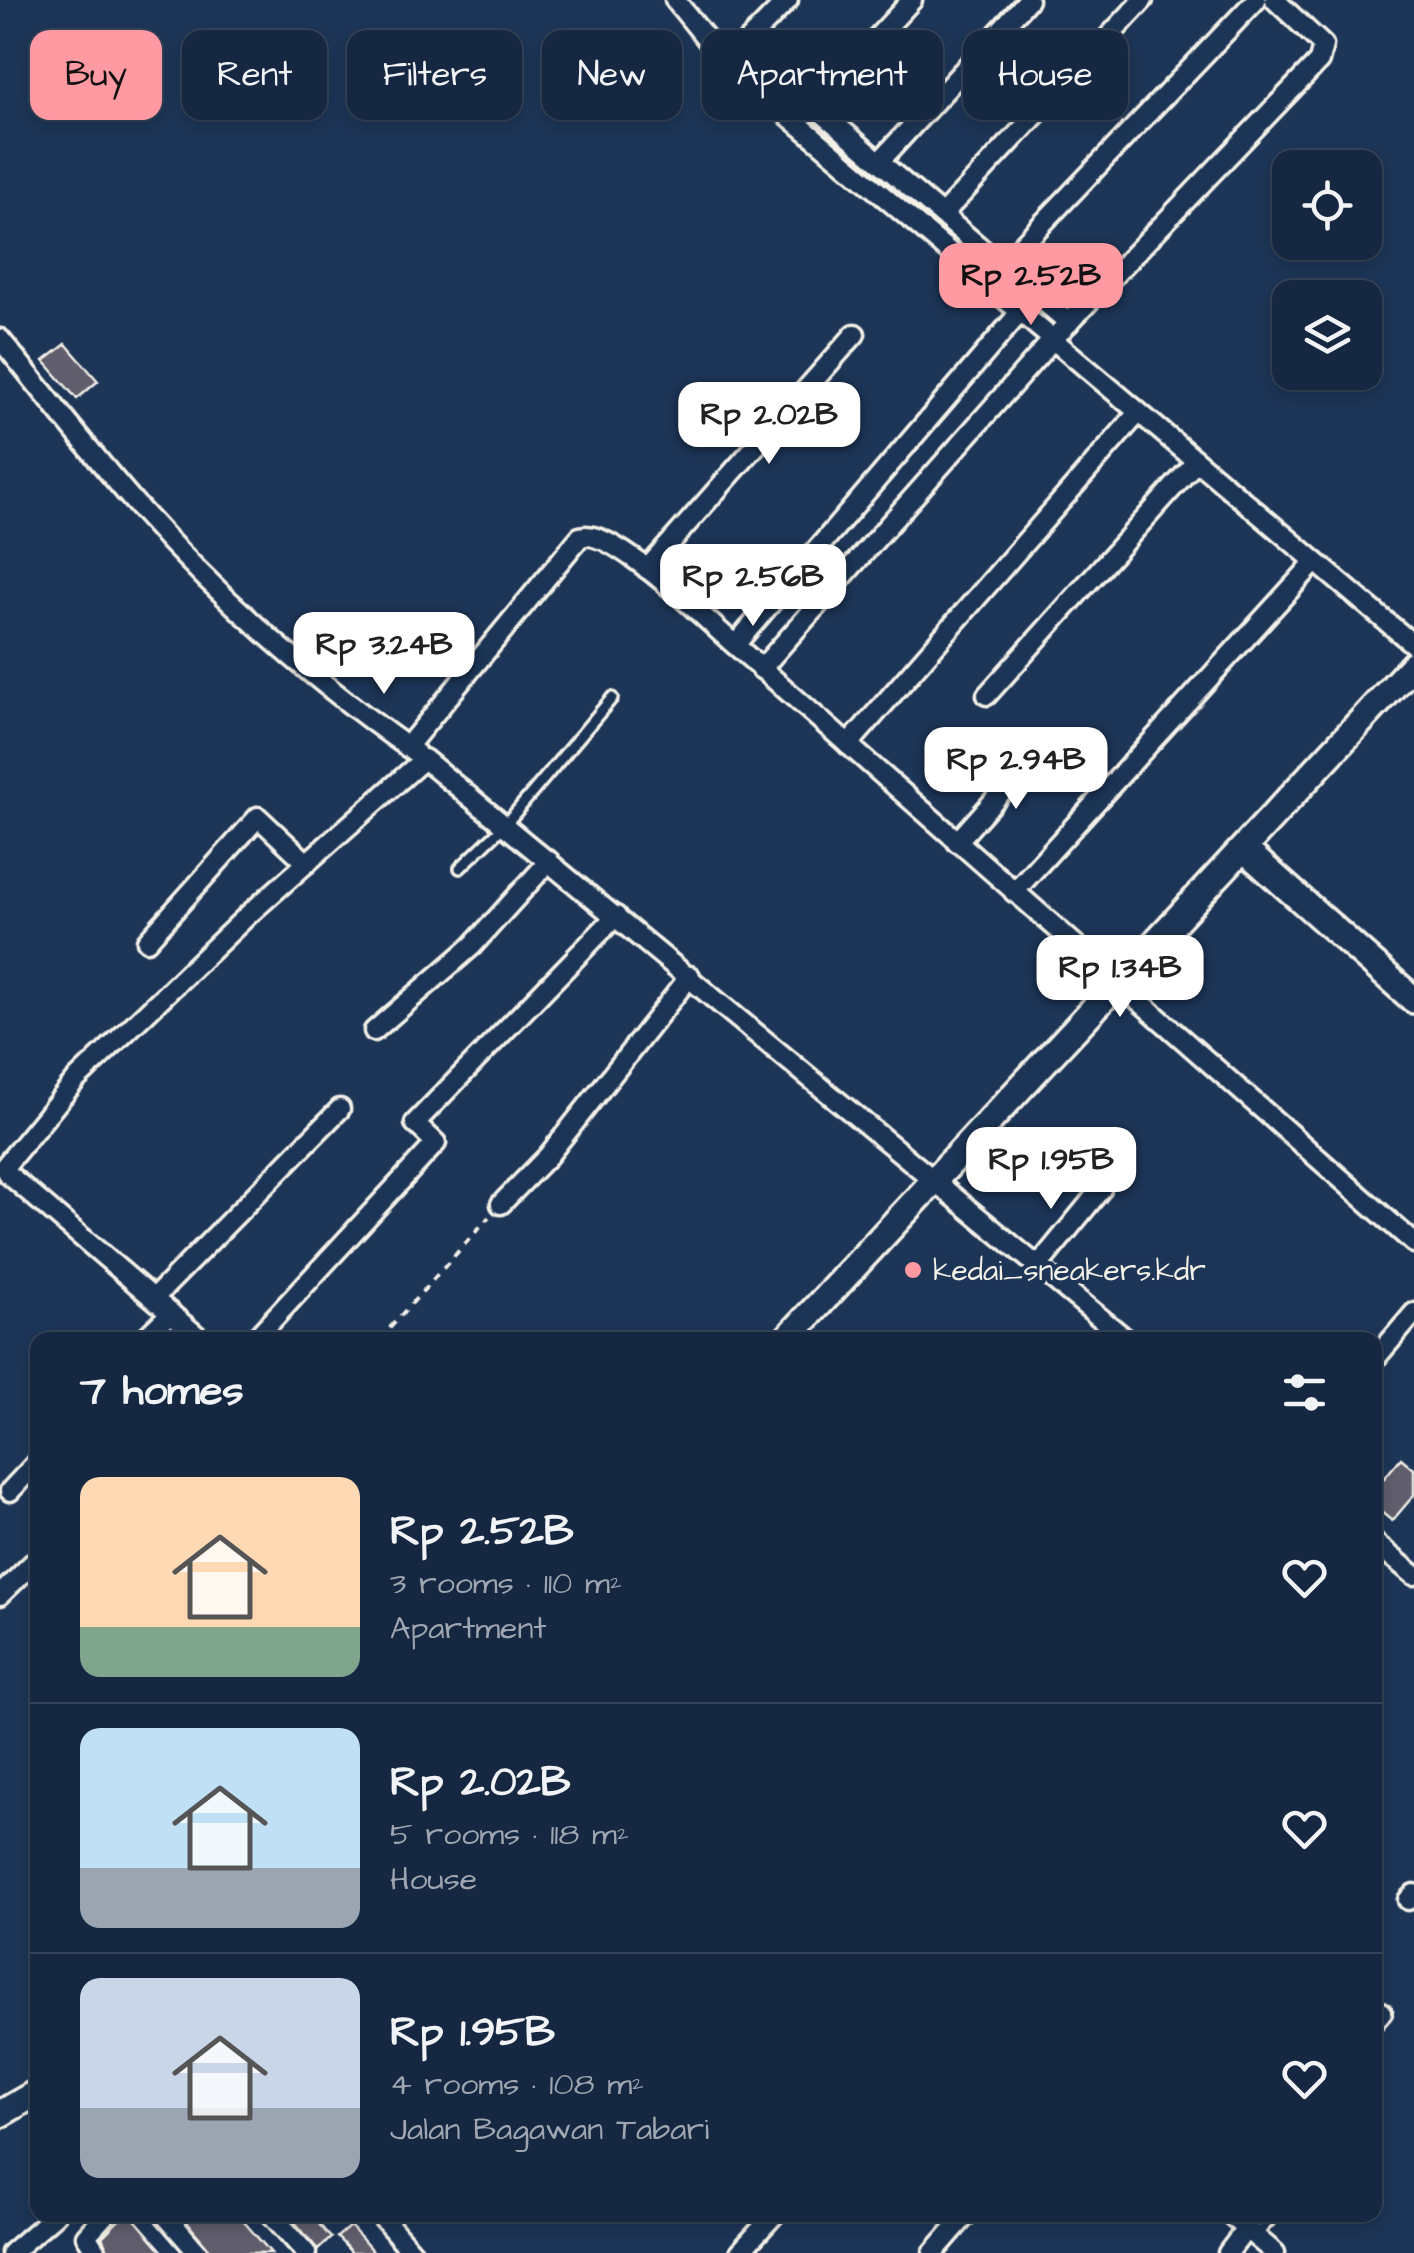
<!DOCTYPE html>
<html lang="en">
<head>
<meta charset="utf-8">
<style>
  :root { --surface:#162841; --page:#1f3048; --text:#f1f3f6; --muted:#9ea6b1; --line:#35445a; --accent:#ff9aa2 }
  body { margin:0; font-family:"Architects Daughter",sans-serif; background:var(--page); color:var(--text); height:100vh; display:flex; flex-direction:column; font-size:38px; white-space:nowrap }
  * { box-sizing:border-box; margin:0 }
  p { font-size:32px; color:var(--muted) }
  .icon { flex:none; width:55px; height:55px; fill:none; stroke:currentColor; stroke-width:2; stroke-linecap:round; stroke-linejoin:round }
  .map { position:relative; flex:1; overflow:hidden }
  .drawer { position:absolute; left:30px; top:1332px; width:1352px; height:890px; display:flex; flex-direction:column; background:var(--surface); border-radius:20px; box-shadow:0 5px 15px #0003,0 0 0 2px var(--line) }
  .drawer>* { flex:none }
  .banner { position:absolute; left:30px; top:30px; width:1355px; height:90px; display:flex; gap:20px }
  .buttons { position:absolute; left:1272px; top:150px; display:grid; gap:20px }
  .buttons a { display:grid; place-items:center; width:110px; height:110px; border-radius:20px; background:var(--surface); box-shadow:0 5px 15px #0003,0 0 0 2px var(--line); font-size:50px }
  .price { position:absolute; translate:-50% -85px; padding:0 22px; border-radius:20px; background:#fff; color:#222; font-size:32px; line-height:65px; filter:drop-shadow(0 2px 5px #0008) }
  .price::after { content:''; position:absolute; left:50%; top:60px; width:30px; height:22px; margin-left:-15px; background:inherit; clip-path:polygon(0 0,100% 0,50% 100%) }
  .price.current { background:var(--accent); color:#111 }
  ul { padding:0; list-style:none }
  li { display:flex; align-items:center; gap:30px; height:250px; padding:0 50px }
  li+li { border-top:2px solid var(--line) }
  li span { display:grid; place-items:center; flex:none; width:280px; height:200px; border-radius:20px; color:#555 }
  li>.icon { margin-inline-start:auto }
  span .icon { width:120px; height:120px; fill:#fffc; stroke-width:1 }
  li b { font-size:42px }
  h2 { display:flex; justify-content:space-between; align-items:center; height:120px; padding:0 50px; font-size:42px }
  .tag { padding:0 35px; border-radius:20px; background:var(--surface); box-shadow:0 5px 15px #0003,0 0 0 2px var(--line); font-size:35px; line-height:90px }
  .tag.current { background:var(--accent); color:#111 }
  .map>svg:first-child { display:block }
  .building { fill:#615d6d; stroke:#f4f1e8; stroke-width:2.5 }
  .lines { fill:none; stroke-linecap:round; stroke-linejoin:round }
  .lane-casing { stroke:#f4f1e8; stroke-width:16 }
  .street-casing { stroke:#f4f1e8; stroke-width:25 }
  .secondary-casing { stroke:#f4f1e8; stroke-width:32 }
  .path { stroke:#f4f1e8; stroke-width:4; stroke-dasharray:8 8; stroke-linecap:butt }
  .lane { stroke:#1d3557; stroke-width:9 }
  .street { stroke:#1d3557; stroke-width:18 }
  .secondary { stroke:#1d3557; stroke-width:25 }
  .poi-dot { fill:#ff9aa2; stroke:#1d3557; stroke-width:4 }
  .labels { text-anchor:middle; stroke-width:8; stroke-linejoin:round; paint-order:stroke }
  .poi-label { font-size:30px; fill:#f4f1e8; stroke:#1d3557; text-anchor:start }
</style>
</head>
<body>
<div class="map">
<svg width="1414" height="2253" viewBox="0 0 1414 2253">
  <rect width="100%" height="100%" fill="#1d3557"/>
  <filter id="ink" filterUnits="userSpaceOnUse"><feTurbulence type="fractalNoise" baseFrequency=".01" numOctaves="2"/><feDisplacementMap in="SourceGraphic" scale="20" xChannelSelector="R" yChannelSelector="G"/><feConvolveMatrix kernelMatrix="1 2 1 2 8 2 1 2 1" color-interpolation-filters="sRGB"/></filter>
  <g filter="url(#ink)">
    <g class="building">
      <polygon points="66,344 98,381 77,399 44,361"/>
      <polygon points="1401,1458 1414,1469 1414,1495 1392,1521 1375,1507 1375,1489"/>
      <polygon points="124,2215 131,2215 164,2253 109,2253 102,2237"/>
      <polygon points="182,2215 238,2215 271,2253 210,2253"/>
      <polygon points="289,2215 311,2215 331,2238 318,2250"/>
      <polygon points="350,2226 362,2239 374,2253 352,2253 337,2237"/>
    </g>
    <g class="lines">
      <g class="lane-casing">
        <g id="lane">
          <polyline points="460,868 505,825 612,698"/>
          <polyline points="1255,2236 1274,2215"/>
        </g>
      </g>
      <g class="street-casing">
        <g id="street">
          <polyline points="675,0 726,63 1414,645"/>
          <polyline points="726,63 788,0"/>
          <polyline points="814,106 1069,323"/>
          <polyline points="807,113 912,0"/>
          <polyline points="881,160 1028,0"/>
          <polyline points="942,215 1143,0"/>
          <polyline points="1003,265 1256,0"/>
          <path d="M0,339C47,396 92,455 141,510C221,600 318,684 416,753"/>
          <polyline points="647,569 855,334"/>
          <polyline points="735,645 1022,310"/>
          <polyline points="761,669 1054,338 1319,61 1323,45 1275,0"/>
          <polyline points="987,695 1195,463"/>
          <polyline points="848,745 1138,413"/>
          <path d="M407,747L580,537C611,525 709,623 735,645L1414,1243"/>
          <polyline points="957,842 1038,751"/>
          <polyline points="1014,892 1315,562"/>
          <polyline points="147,941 258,817 307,863"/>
          <polyline points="374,1031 472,946 549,861"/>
          <polyline points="501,1204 548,1156 690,976"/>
          <polyline points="1038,1266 1101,1189"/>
          <polyline points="154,1298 340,1109"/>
          <polyline points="143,1340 171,1313"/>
          <polyline points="202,1340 8,1174 5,1166 75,1081 248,915 424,759 1127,1340"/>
          <polyline points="254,1340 436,1143 415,1123 616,916"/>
          <polyline points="1375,1359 1414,1313"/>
          <polyline points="10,1491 38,1461"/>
          <polyline points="1375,1543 1414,1575"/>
          <polyline points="0,1595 38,1558"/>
          <polyline points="1408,1900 1414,1894"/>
          <polyline points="1375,2020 1382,2012"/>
          <polyline points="165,2215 198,2253"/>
          <polyline points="272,2215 306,2253"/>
          <polyline points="380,2215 413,2253"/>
          <polyline points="1230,2215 1275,2253"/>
          <polyline points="740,2252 774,2215"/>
          <polyline points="11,2253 55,2215"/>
          <polyline points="97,2253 86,2236 105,2215"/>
          <polyline points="933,2253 966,2215"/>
          <polyline points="1228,2253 1246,2229"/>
        </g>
      </g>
      <g class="secondary-casing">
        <g id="secondary">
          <polyline points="1245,850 1414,1000"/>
          <polyline points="786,1340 1414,664"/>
          <polyline points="0,2114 38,2092"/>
        </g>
      </g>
      <polyline class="path" points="379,1340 489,1217"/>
      <use href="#lane" class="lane"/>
      <use href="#street" class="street"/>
      <use href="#secondary" class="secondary"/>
    </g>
  </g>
  <circle class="poi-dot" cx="913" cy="1270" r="10"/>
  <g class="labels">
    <g class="poi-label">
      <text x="933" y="1280">kedai_sneakers.kdr</text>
    </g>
  </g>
</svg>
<div class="buttons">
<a><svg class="icon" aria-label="locate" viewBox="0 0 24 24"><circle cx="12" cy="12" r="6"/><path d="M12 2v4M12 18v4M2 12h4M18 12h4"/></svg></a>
<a><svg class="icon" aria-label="layers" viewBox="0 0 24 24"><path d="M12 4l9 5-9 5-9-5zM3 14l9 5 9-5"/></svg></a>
</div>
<b class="price current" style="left:1031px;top:328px">Rp 2.52B</b>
<b class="price" style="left:769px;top:467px">Rp 2.02B</b>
<b class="price" style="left:753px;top:629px">Rp 2.56B</b>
<b class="price" style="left:384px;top:697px">Rp 3.24B</b>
<b class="price" style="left:1016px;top:812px">Rp 2.94B</b>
<b class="price" style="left:1120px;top:1020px">Rp 1.34B</b>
<b class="price" style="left:1051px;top:1212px">Rp 1.95B</b>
<div class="banner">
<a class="tag current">Buy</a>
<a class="tag">Rent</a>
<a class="tag">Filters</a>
<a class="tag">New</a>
<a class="tag">Apartment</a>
<a class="tag">House</a>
</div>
<section class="drawer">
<h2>7 homes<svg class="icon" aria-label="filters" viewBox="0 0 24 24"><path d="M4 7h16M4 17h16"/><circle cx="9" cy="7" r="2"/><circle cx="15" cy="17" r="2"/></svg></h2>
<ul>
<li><span style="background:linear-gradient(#ffd9b3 75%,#7fa58c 0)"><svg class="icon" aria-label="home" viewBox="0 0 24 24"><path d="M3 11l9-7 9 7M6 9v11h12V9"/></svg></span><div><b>Rp 2.52B</b><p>3 rooms · 110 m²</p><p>Apartment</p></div><svg class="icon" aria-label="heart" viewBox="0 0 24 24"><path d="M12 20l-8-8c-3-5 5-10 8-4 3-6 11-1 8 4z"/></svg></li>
<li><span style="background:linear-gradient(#bfe0f5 70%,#9aa5b1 0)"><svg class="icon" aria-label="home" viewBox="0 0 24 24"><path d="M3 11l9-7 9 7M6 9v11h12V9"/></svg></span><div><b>Rp 2.02B</b><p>5 rooms · 118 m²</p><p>House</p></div><svg class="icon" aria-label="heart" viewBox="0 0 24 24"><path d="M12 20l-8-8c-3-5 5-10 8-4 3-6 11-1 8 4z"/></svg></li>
<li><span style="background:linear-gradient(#c9d6e8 65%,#9aa5b1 0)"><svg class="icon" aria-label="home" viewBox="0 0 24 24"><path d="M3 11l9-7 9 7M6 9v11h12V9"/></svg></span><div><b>Rp 1.95B</b><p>4 rooms · 108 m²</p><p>Jalan Bagawan Tabari</p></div><svg class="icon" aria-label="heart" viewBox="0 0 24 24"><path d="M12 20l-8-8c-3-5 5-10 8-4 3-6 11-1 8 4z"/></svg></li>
</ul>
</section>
</div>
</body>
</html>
